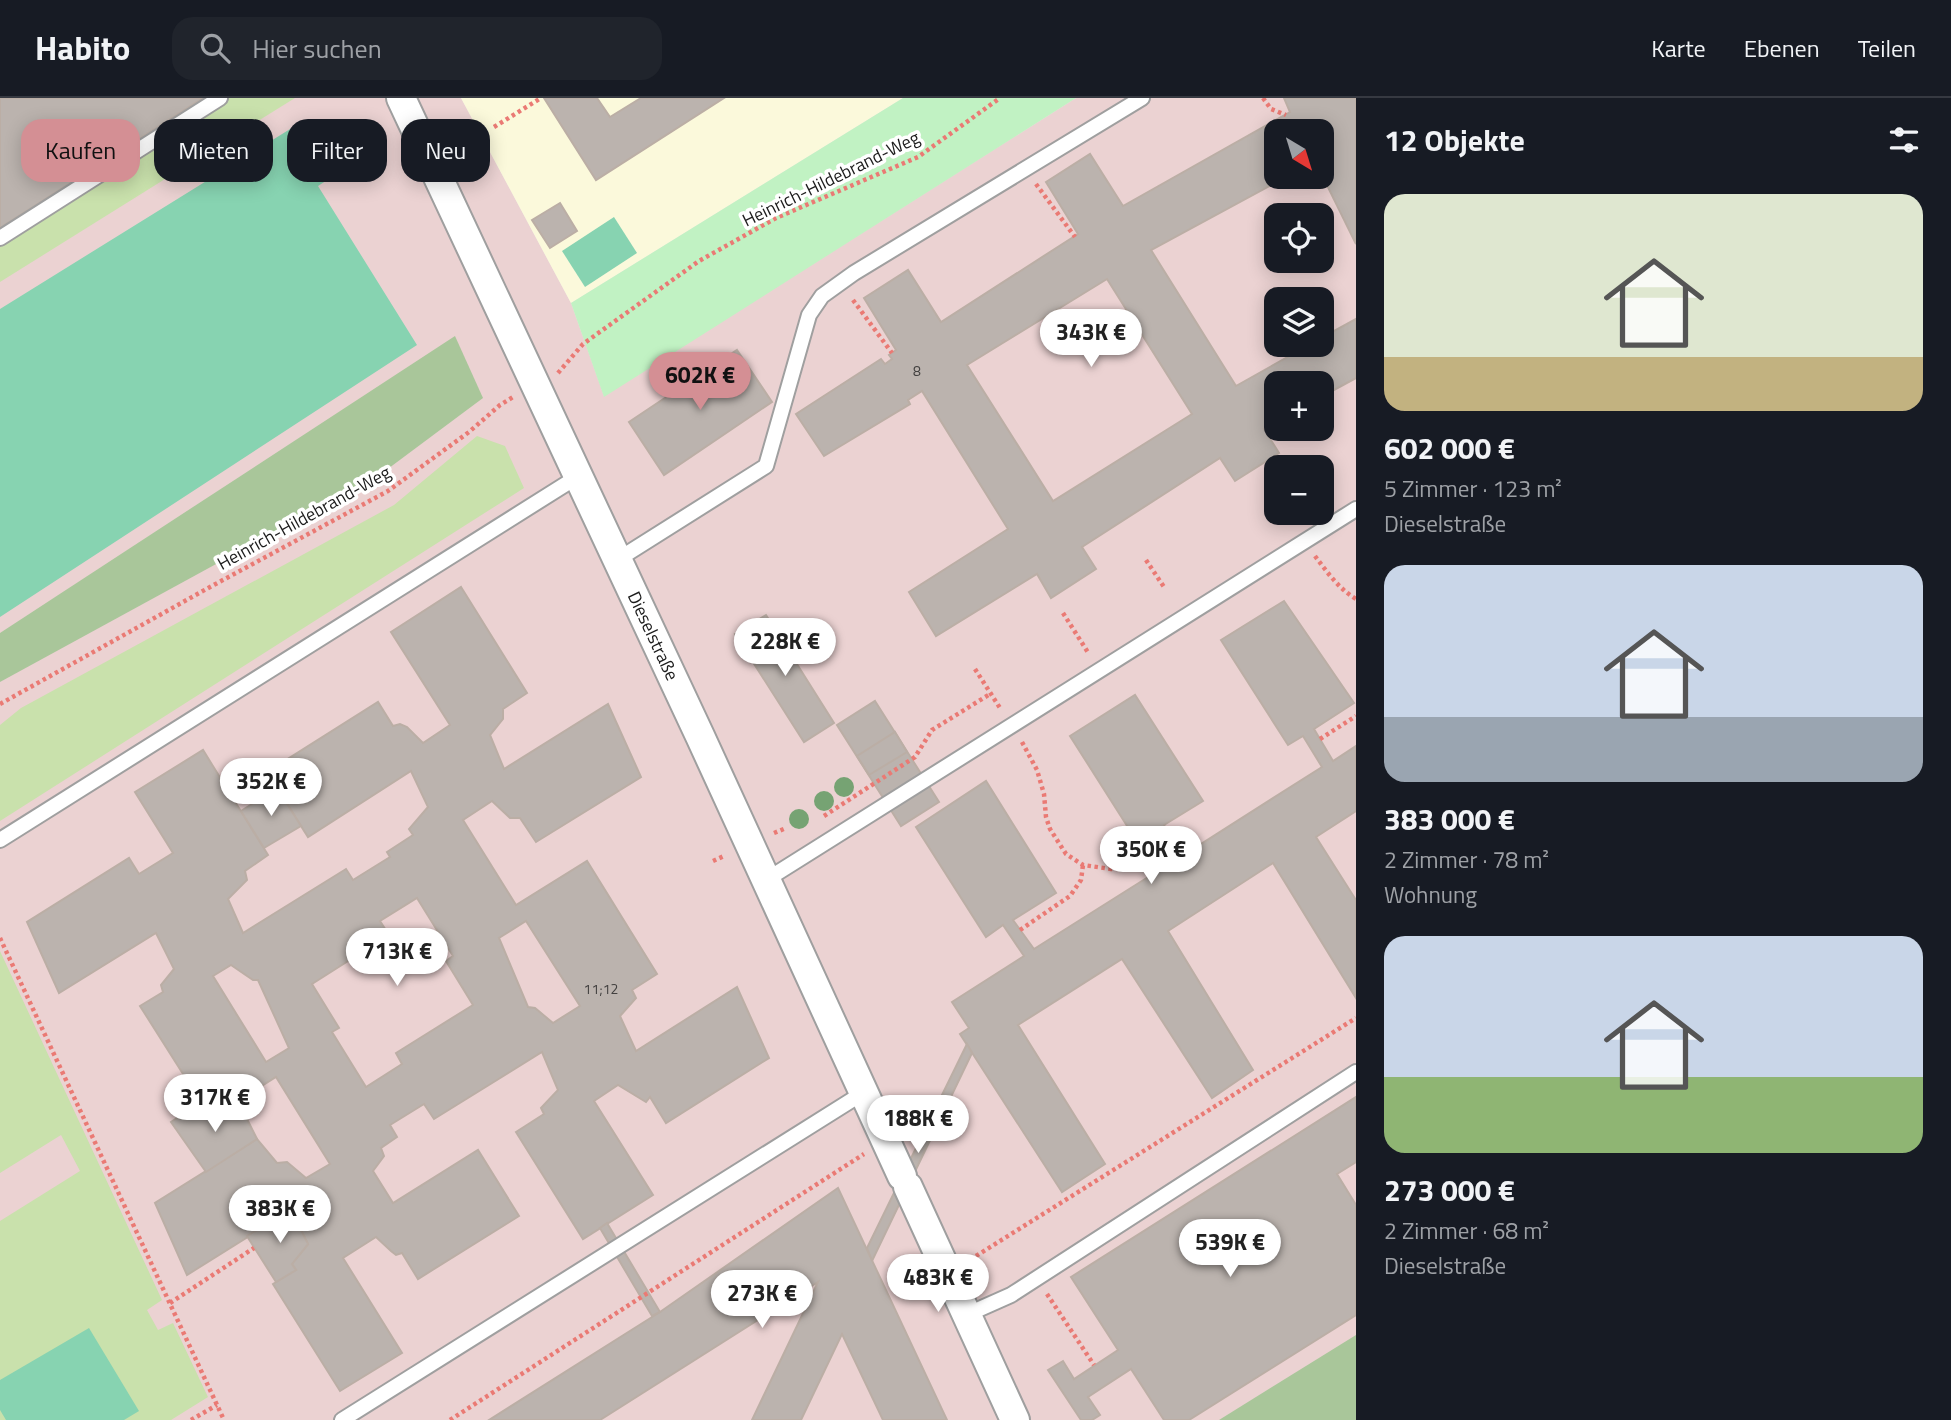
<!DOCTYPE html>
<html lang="de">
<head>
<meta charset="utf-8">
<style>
  :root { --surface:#171b24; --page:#20242c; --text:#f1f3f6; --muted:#9ea1a6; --line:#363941; --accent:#d48f94 }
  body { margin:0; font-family:"Titillium Web",sans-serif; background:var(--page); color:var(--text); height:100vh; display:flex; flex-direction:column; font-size:26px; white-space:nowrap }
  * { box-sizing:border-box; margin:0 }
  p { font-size:23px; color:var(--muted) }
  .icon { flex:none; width:38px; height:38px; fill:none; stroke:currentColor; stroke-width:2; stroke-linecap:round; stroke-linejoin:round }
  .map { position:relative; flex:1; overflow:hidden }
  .panel { display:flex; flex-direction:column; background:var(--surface); width:595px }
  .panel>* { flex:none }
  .guide { position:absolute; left:21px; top:21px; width:665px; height:63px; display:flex; gap:14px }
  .needle { width:46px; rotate:142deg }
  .controls { position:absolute; left:1264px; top:21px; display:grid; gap:14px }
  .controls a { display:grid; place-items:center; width:70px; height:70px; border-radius:14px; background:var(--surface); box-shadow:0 4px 18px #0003; font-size:35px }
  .price { position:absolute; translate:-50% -60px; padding:0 16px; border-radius:24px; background:#fff; color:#222; font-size:23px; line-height:46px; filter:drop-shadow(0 2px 4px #0008) }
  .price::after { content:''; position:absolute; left:50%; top:42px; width:21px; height:16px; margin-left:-10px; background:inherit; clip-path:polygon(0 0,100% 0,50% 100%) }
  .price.active { background:var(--accent); color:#111 }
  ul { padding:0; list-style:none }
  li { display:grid; align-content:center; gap:14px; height:371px; padding:0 28px }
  li span { display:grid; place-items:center; height:217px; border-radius:21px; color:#555 }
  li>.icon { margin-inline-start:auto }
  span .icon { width:126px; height:126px; fill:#fffc; stroke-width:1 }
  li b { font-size:30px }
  h2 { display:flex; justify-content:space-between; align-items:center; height:84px; padding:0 28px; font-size:30px }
  .chip { padding:0 24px; border-radius:21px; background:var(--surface); box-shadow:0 4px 18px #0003; font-size:24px; line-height:63px }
  .chip.active { background:var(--accent); color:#111 }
  header { display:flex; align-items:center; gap:42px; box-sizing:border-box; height:98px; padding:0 35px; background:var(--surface); border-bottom:2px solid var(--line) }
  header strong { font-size:33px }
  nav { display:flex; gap:38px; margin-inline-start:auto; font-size:24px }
  .search { width:490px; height:63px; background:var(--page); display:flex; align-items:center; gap:18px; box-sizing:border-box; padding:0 24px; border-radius:21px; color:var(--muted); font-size:26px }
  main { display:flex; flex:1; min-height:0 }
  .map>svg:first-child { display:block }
  .commercial { fill:#ebd2d2; fill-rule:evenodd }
  .education { fill:#fbf9db }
  .grass { fill:#c9e1ac }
  .forest { fill:#a9c69a }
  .park { fill:#c1f2c3 }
  .pitch { fill:#87d3b1 }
  .building { fill:#bbb3ae; stroke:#bbaea5; stroke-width:2; fill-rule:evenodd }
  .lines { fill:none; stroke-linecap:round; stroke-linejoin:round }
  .service-casing { stroke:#9f9f9f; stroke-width:18 }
  .minor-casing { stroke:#9f9f9f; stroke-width:32 }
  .path { stroke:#ea7a74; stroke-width:4.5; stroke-dasharray:3.5 3.5; stroke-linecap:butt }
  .service { stroke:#fff; stroke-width:14 }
  .minor { stroke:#fff; stroke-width:28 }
  .tree { fill:#76a373 }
  .labels { text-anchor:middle; stroke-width:7; stroke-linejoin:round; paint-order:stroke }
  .number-label { font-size:14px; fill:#434140 }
  .street-label { font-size:18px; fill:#1b1b1b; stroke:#fff }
</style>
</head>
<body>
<header>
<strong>Habito</strong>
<div class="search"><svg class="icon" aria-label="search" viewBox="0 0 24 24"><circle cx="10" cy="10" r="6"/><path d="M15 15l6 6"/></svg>Hier suchen</div>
<nav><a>Karte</a><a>Ebenen</a><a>Teilen</a></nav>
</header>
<main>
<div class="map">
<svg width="1356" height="1322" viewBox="0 0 1356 1322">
  <rect width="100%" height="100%" fill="#ebe7e1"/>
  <path class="commercial" d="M0,0H461L571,205L604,298L1076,0H1356V1322H0ZM1276,33H1321V79H1276ZM1276,117H1321V163H1276ZM1276,201H1321V247H1276ZM1276,285H1321V331H1276ZM1276,369H1321V415H1276Z"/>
  <polygon class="education" points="461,0 903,0 571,205"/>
  <g class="grass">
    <polygon points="226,0 295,0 0,184 0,145"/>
    <polygon points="477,338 505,348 524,390 0,723 0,627 21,610 394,407"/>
    <polygon points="0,853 162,1202 147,1212 158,1232 173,1225 208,1299 171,1322 0,1322 0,1123 80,1073 61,1037 0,1075"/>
  </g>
  <g class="forest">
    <polygon points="455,238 483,300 381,376 0,584 0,535"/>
    <polygon points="1356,1237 1356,1322 1219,1322"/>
  </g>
  <polygon class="park" points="903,0 1076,0 604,299 571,205"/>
  <g class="pitch">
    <polygon points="303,23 335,77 318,88 417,247 0,519 0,211"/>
    <polygon points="614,119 637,155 585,189 562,153"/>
    <polygon points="89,1230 139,1313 124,1322 6,1322 0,1312 0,1282"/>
  </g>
  <g class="building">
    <polygon points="0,0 203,0 0,130"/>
    <polygon points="544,0 597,0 610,19 641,0 724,0 596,82"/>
    <path d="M1284,0H1356V146L1321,75V33H1276V79H1286L1151,152L1236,288L1309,247H1321V240L1356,221V280L1321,299V285H1276V325L1264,331L1279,355L1235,383L1220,360L1082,449L1096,471L1051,500L1037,476L936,538L909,494L1008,431L922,293L908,302L910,306L824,358L796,316L881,261L885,266L892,261L889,257L896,252L864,200L908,172L941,224L1078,136L1046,84L1090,56L1123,108L1290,14ZM1107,181L1192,316L1053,403L967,267Z"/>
    <polygon points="560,105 577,133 550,150 532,122"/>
    <polygon points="737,252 772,304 664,377 629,324"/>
    <path d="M461,489L527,595L503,611V621L490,637L504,671L608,606L641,679L536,744L520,720H510L492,703L463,722L516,807L587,763L657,876L632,892L636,900L620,918L636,953L737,889L769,960L666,1025L650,999L646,1004L618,987L594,1003L653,1097L583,1141L516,1034L544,1016L541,1010L558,992L542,954L434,1021L424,1006L390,1027L397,1039L381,1050L384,1058L373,1073L393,1105L478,1052L519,1118L418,1181L402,1155L396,1157L391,1153L376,1139L343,1160L402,1255L340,1293L273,1186L296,1172L292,1166L308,1146L291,1112L187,1177L155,1105L257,1041L277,1065L287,1064L306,1080L330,1066L276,979L211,1020L140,908L163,894L161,887L174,871L156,835L59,895L27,824L129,760L139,776L173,755L135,694L203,652L268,757L245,773L247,782L228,801L243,835L346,771L353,782L390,759L387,754L413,737L409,731L428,709L411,673L308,739L267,674L378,604L393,628L400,626L407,629L423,645L450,627L391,534ZM417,800L453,858L446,863L473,907L396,955L402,966L366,989L332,934L339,930L312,886L389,837L380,823ZM526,823L580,908L553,925L535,910L528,909L499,840ZM231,867L253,882H258L289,950L266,964L213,878Z"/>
    <polygon points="1284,503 1354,605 1314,631 1333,663 1356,648 1356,713 1316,739 1356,802 1356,900 1273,765 1168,833 1253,972 1212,1000 1122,861 1018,927 1105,1066 1062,1094 960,936 969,930 952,904 1024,858 1003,827 986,839 916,729 986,683 1056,795 1013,822 1034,851 1172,764 1153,735 1138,745 1070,638 1135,597 1203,703 1164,727 1182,758 1322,669 1303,638 1288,647 1221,542"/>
    <polygon points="766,517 834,625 804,644 735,536"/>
    <polygon points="875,603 939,704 901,728 837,627"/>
    <polygon points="895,634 907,654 869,677 857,658"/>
    <polygon points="277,690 301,728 264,750 241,713"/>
    <polygon points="967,946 972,955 872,1163 867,1150"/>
    <polygon points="1356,999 1356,1064 1337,1076 1356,1107 1356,1217 1189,1322 1164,1322 1131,1271 1088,1299 1100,1317 1092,1322 1081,1322 1048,1272 1063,1263 1074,1281 1118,1252 1071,1179"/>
    <polygon points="238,1003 257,1041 206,1074 171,1024 201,1004 211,1020"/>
    <polygon points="838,1090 947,1322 883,1322 842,1236 801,1322 752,1322 818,1184 600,1322 489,1322 660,1214"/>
    <polygon points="291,1112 308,1146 292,1166 296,1172 276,1184 247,1138"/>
    <polygon points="607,1125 660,1214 652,1218 600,1130"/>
  </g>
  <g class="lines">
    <g class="service-casing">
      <g id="service">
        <polyline points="0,140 220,0"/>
        <polyline points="617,462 766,368 809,217 822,198 854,175 1142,0"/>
        <polyline points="0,742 577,379"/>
        <polyline points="766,782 1356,411"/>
        <polyline points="966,1217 1011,1197 1356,974"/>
        <polyline points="342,1322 863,995"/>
      </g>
    </g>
    <g class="minor-casing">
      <g id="minor">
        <polyline points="401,0 700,638 902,1078"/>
        <polyline points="908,1089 1015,1322"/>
      </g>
    </g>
    <g class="path">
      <polyline points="1263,0 1271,11 1286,17"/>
      <polyline points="494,29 541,0"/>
      <polyline points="1036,86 1075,139"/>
      <polyline points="853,202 892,255"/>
      <polyline points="558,275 583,246 699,163 776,120 918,59 1000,0"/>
      <path d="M1315,458C1327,474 1339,491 1356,501"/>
      <polyline points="1146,462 1164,489"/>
      <polyline points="1063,515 1089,556"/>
      <polyline points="975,571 1000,610"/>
      <polyline points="0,606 210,489 388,393 469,334 500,307 513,299"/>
      <polyline points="1320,641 1356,618"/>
      <polyline points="1022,644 1037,672 1044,696 1046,719 1050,731 1066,756 1083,767 1111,771 1120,768 1159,744"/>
      <polyline points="824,718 915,659 932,632 990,596"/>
      <polyline points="774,735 786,730"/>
      <polyline points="713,763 724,758"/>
      <polyline points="1020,832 1070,798 1081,782 1083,767"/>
      <polyline points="0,840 224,1322"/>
      <polyline points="976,1158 1356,920"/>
      <polyline points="1047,1196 1094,1267"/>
      <polyline points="170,1205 254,1150"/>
      <polyline points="191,1322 217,1307"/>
      <polyline points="450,1322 864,1056"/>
    </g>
    <use href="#service" class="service"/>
    <use href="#minor" class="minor"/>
  </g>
  <g class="tree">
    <circle cx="844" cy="689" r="10"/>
    <circle cx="824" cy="703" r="10"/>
    <circle cx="799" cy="721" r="10"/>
  </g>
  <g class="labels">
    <g class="number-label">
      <text x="917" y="278">8</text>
      <text x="601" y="896">11;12</text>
    </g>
    <g class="street-label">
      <text transform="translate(831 81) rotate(-26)" y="6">Heinrich-Hildebrand-Weg</text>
      <text transform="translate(304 420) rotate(-29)" y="6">Heinrich-Hildebrand-Weg</text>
      <text transform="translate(653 538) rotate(65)" y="6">Dieselstraße</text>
    </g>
  </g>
</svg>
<div class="controls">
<a><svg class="needle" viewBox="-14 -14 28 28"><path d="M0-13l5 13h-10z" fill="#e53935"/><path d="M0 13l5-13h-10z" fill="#9ea1a6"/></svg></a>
<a><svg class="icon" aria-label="locate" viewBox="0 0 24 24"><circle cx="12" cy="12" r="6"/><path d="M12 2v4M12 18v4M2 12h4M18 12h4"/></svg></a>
<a><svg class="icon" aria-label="layers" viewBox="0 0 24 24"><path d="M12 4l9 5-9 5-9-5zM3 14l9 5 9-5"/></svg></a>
<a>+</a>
<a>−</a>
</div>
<b class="price" style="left:1091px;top:271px">343K €</b>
<b class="price active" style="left:700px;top:314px">602K €</b>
<b class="price" style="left:785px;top:580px">228K €</b>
<b class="price" style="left:271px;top:720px">352K €</b>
<b class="price" style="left:1151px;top:788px">350K €</b>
<b class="price" style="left:397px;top:890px">713K €</b>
<b class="price" style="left:215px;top:1036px">317K €</b>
<b class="price" style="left:918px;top:1057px">188K €</b>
<b class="price" style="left:280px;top:1147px">383K €</b>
<b class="price" style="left:1230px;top:1181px">539K €</b>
<b class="price" style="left:938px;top:1216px">483K €</b>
<b class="price" style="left:762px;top:1232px">273K €</b>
<div class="guide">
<a class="chip active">Kaufen</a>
<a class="chip">Mieten</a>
<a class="chip">Filter</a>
<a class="chip">Neu</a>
</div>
</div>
<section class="panel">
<h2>12 Objekte<svg class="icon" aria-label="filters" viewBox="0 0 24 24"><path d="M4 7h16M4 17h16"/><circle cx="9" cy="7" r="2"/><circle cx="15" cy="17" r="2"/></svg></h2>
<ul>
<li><span style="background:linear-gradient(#dfe7d0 75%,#c2b280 0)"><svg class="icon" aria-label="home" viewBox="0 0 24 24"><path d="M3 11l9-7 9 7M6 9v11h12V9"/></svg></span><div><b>602 000 €</b><p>5 Zimmer · 123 m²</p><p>Dieselstraße</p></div></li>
<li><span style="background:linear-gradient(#c9d6e8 70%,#9aa5b1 0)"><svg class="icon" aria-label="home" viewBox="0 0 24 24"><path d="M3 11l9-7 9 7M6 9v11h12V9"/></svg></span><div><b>383 000 €</b><p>2 Zimmer · 78 m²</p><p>Wohnung</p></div></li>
<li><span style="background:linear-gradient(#c9d6e8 65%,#8fb573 0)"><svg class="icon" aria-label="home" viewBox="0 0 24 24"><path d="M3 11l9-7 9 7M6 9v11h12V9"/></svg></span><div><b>273 000 €</b><p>2 Zimmer · 68 m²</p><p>Dieselstraße</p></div></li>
</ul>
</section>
</main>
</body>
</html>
